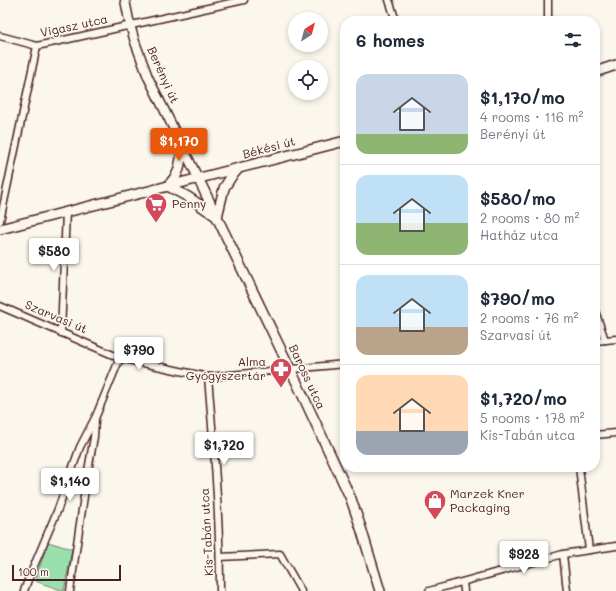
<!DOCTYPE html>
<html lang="en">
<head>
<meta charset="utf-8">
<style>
  :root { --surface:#fff; --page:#f6f6f7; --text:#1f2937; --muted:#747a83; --line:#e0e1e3; --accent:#ea580c }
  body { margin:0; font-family:Mali,sans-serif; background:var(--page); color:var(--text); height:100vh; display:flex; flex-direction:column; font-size:15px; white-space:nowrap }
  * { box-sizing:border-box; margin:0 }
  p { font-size:13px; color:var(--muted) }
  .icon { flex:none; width:22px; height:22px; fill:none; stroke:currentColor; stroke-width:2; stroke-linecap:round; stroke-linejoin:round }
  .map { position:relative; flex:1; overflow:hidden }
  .panel { position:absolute; left:340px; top:16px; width:260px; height:456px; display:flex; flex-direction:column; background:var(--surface); border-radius:16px; box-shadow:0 2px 6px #0003 }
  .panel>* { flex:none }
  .needle { width:26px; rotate:36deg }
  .buttons { position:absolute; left:288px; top:12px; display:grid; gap:8px }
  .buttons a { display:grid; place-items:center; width:40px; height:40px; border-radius:50%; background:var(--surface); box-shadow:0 2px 6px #0003; font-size:20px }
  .scale { position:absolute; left:12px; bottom:10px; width:109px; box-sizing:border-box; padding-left:4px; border:2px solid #4a1f2b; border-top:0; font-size:11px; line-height:14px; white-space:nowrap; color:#4a1f2b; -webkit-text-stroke:3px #fbf7ec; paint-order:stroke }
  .price { position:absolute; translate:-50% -34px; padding:0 9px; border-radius:4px; background:#fff; color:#222; font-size:13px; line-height:26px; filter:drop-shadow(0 1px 2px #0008) }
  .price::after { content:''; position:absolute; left:50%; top:24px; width:12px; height:9px; margin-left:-6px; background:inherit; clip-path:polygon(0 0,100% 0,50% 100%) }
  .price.active { background:var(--accent); color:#fff }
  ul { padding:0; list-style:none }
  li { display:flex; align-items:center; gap:12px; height:100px; padding:0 16px }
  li+li { border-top:1px solid var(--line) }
  li span { display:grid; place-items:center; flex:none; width:112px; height:80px; border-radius:12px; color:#555 }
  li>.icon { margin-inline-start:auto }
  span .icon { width:48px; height:48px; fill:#fffc; stroke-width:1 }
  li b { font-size:17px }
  h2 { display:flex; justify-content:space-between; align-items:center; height:48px; padding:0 16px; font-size:17px }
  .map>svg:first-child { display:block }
  .green { fill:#99e0ad; stroke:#72806c }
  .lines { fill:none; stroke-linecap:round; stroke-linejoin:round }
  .street-casing { stroke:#4a1f2b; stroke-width:9 }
  .secondary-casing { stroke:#4a1f2b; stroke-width:11 }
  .primary-casing { stroke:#4a1f2b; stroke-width:12 }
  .street { stroke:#fbf7ec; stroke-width:6 }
  .secondary { stroke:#fbf7ec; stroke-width:8 }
  .primary { stroke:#fbf7ec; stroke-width:9 }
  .labels { text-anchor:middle; stroke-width:3.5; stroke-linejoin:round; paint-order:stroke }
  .street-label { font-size:12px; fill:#4a1f2b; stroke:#fbf7ec }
  .poi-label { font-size:12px; fill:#4a1f2b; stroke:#fbf7ec; text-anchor:start }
</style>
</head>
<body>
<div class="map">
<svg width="616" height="591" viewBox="0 0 616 591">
  <rect width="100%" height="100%" fill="#fbf7ec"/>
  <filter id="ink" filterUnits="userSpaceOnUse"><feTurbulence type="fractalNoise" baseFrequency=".025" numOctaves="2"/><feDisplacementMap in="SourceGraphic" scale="8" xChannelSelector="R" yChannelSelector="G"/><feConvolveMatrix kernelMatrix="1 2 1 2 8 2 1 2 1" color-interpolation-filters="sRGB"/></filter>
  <g filter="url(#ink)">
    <polygon class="green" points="48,542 72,549 64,591 35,581"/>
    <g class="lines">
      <g class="street-casing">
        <g id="street">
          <polyline points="389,0 396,21"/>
          <polyline points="548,0 548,21"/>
          <polyline points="0,36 37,46 244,0"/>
          <polyline points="0,221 37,46"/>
          <polyline points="0,306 120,358 208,377 345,364"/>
          <polyline points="595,311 605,340"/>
          <polyline points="61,333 66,212"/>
          <polyline points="595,341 616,339"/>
          <path d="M208,377C214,448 220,520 220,591"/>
          <polyline points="595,435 616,433"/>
          <polyline points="579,467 589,550"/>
          <polyline points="68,482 85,488"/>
          <polyline points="563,554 567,591"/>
          <polyline points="220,557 280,554 301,591"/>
          <polyline points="463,582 464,591"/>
          <polyline points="24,591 28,580 58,509 80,447 96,416 120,358"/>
          <polyline points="70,591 87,476 94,437 95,419"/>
          <polyline points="429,591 563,554 616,546"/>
        </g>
      </g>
      <g class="secondary-casing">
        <polyline id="secondary" points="125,0 130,25 135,42 148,77 198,178"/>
      </g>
      <g class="primary-casing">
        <g id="primary">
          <polyline points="595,72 616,65"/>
          <polyline points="198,178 297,383 351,499 361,528 380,591"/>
          <polyline points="168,186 188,197 216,216"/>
          <polyline points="168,186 176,176 179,169 183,147"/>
          <polyline points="217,217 224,188 231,177 238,169"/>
          <polyline points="0,229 345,141"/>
        </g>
      </g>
      <use href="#street" class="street"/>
      <use href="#secondary" class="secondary"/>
      <use href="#primary" class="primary"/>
    </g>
  </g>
  <defs>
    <g id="supermarket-pin" transform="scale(1.15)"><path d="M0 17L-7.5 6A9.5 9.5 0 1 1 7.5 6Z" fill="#d1495b" stroke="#fbf7ec"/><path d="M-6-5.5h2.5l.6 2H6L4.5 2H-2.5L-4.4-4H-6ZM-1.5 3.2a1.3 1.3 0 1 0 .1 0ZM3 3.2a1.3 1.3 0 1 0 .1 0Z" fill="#fff"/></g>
    <g id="pharmacy-pin" transform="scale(1.15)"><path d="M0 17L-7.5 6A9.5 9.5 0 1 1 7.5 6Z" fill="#d1495b" stroke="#fbf7ec"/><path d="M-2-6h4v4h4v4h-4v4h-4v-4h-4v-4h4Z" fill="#fff"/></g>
    <g id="shop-pin" transform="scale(1.15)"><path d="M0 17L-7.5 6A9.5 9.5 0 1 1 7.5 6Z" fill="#d1495b" stroke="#fbf7ec"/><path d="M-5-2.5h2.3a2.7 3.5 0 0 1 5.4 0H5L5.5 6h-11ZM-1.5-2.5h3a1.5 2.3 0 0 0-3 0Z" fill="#fff"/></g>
  </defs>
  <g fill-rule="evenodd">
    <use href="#supermarket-pin" x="156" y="204"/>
    <use href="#pharmacy-pin" x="281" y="369"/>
    <use href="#shop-pin" x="435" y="501"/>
  </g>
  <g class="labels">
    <g class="street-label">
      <text transform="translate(74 26) rotate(-12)" y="4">Vigasz utca</text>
      <text transform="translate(163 75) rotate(66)" y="4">Berényi út</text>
      <text transform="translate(269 148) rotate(-15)" y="4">Békési út</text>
      <text transform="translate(56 317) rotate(23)" y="4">Szarvasi út</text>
      <text transform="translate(307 377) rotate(65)" y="4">Baross utca</text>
      <text transform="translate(207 532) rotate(-93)" y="4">Kis-Tabán utca</text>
    </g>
    <g class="poi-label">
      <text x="172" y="208">Penny</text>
      <text x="266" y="366" text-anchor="end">Alma<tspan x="266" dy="14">Gyógyszertár</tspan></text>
      <text x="450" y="498">Marzek Kner<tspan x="450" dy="14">Packaging</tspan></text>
    </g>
  </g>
</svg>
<div class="buttons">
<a><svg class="needle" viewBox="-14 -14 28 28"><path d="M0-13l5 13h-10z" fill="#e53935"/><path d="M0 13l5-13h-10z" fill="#747a83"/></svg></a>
<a><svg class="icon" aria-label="locate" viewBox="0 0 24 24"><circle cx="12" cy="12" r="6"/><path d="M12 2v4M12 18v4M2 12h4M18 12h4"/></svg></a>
</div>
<div class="scale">100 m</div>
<b class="price active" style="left:179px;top:162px">$1,170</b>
<b class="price" style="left:54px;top:272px">$580</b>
<b class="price" style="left:139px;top:371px">$790</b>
<b class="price" style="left:224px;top:466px">$1,720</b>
<b class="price" style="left:70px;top:502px">$1,140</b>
<b class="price" style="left:524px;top:575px">$928</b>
<section class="panel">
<h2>6 homes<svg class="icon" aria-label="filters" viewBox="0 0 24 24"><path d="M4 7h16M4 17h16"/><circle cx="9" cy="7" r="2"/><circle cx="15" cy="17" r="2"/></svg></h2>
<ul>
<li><span style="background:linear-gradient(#c9d6e8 75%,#8fb573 0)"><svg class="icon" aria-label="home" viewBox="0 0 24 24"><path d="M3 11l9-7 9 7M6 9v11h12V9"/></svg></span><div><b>$1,170/mo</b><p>4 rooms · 116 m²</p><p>Berényi út</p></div></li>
<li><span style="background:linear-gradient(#bfe0f5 60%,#8fb573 0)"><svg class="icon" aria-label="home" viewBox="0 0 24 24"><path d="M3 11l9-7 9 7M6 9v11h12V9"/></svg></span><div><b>$580/mo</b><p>2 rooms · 80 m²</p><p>Hatház utca</p></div></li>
<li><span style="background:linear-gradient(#bfe0f5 65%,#b9a48a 0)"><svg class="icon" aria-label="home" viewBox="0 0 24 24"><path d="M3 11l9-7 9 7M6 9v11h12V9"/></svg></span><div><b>$790/mo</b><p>2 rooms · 76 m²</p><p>Szarvasi út</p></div></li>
<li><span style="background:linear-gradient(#ffd9b3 70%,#9aa5b1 0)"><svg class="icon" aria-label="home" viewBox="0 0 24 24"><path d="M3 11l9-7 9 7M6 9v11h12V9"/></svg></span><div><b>$1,720/mo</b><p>5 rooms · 178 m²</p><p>Kis-Tabán utca</p></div></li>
</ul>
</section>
</div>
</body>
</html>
